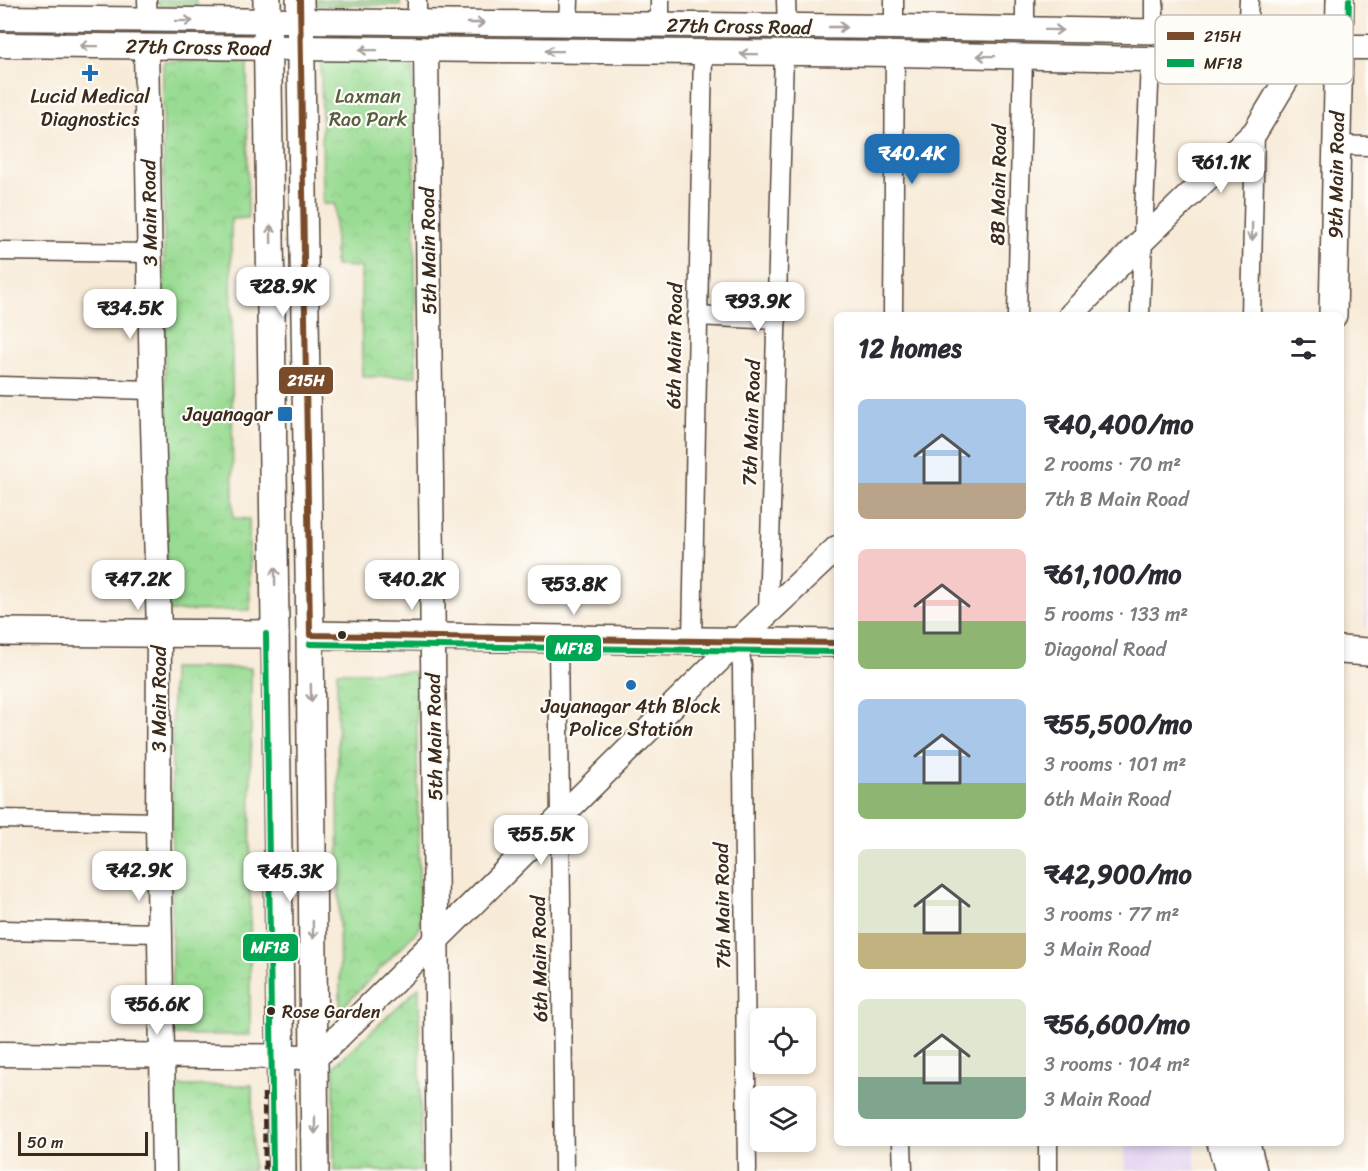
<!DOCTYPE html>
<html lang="en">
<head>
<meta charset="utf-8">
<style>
  :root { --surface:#fff; --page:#f2f2f3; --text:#2b2b33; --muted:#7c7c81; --accent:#1f6fb2 }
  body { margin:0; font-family:Sriracha,sans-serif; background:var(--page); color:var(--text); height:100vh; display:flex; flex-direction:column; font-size:22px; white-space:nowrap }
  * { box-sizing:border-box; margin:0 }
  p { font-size:20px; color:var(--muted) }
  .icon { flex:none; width:33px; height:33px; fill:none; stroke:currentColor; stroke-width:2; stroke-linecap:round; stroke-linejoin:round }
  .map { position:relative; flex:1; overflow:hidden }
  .panel { position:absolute; left:834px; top:312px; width:510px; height:834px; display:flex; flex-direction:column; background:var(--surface); border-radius:9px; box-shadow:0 3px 9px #0003 }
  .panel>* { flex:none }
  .buttons { position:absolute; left:750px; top:1008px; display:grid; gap:12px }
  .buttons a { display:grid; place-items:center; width:66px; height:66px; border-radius:9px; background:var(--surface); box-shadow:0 3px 9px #0003; font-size:30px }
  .scale { position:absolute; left:18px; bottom:15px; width:130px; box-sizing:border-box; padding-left:6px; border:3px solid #3b2a1e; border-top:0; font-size:16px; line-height:21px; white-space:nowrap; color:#3b2a1e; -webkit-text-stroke:4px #fdfcf7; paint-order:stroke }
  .price { position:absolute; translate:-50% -51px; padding:0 14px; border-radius:12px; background:#fff; color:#222; font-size:20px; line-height:39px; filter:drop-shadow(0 2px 3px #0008) }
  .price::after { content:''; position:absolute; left:50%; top:36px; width:18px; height:14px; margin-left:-9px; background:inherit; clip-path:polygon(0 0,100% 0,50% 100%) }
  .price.active { background:var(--accent); color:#fff }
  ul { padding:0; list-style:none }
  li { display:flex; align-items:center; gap:18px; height:150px; padding:0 24px }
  li span { display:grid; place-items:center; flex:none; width:168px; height:120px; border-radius:9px; color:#555 }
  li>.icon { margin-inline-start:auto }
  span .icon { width:72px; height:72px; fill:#fffc; stroke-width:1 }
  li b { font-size:26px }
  h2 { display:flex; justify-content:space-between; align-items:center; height:72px; padding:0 24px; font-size:26px }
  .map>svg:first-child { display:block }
  .built { fill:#e3d3f2 }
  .park { fill:url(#park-crowns); stroke:#6a8258; stroke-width:1.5 }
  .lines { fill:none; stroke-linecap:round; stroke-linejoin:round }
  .minor-casing { stroke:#57473a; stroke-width:21 }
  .tertiary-casing { stroke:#57473a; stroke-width:27 }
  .secondary-casing { stroke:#57473a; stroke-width:30 }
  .minor { stroke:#fff; stroke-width:18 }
  .tertiary { stroke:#fff; stroke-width:24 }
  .secondary { stroke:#fff; stroke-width:27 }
  .rail { stroke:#3b2a1e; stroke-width:4.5; stroke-dasharray:9 4.5; stroke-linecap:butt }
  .bus-1-casing { stroke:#fdfcf7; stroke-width:10 }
  .bus-2-casing { stroke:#fdfcf7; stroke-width:10 }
  .bus-1 { stroke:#7a4b2a; stroke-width:6 }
  .bus-2 { stroke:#00a651; stroke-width:6 }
  .oneway { stroke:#a79f9a }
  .poi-dot { fill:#1f6fb2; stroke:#fdfcf7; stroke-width:2 }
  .bus-dot { fill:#3b2a1e; stroke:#fdfcf7; stroke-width:2 }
  .labels { text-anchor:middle; stroke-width:4.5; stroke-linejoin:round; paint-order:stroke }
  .bus-label { font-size:18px; fill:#3b2a1e; stroke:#fdfcf7; text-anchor:start }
  .street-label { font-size:20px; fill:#3b2a1e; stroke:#fdfcf7 }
  .poi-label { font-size:20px; fill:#3b2a1e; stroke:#fdfcf7 }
  .park-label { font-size:20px; fill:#575f41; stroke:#fdfcf7 }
  .key { fill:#fdfcf7; stroke:#c3bdb6; stroke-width:1.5 }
  .key-label { font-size:16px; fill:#3b2a1e }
  .line-badge { stroke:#fdfcf7; stroke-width:2 }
  .badge-label { font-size:16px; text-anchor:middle; font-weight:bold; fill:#fff }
</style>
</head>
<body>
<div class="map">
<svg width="1368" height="1171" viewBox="0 0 1368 1171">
  <defs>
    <pattern id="park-crowns" width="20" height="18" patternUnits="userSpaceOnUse" patternTransform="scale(1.5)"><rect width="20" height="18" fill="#98db92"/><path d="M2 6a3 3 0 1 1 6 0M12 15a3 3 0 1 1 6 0" fill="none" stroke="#84bc7d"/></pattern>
  </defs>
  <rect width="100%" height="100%" fill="#fdfcf7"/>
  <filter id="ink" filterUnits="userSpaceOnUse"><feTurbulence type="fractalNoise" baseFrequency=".0167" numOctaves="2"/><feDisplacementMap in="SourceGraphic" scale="12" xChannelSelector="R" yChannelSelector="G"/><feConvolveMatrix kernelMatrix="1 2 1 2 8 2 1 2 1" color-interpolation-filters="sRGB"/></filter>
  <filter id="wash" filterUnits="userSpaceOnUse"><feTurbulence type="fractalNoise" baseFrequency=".008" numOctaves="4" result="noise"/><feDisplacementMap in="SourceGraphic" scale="24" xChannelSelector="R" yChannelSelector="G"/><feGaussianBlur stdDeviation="1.35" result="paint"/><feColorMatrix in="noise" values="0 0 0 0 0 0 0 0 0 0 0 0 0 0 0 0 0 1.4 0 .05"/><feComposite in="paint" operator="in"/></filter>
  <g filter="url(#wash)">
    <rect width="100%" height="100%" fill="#f7ead7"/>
    <g class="built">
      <polygon points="1368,354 1368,627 1365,627"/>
      <rect x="1125" y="1143" width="70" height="28"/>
    </g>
    <g class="park">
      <polygon points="159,0 196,0 197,6 159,6"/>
      <rect x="311" y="0" width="89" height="5"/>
      <polygon points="413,59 416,376 362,377 361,267 335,266 335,204 323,204 321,60"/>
      <polygon points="163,61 247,62 248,218 231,219 233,518 249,519 250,610 166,611"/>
      <polygon points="172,668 251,668 250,1035 172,1035"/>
      <polygon points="337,672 416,672 420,928 340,1010"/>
      <polygon points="419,987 421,1171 334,1171 334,1066"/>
      <polygon points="252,1085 253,1171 177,1171 176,1086"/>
    </g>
  </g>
  <g filter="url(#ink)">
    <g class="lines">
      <g class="minor-casing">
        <g id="minor">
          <polyline points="147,0 148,20"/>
          <polyline points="417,0 417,23"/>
          <polyline points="786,0 787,27"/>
          <polyline points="894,0 894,27"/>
          <polyline points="1025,0 1025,30"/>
          <polyline points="568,24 569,0"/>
          <polyline points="660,25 660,0"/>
          <polyline points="1154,32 1154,0"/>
          <polyline points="1247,33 1249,0"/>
          <polyline points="1337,145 1368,146"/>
          <polyline points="0,251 150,253"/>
          <polyline points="893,315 895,54"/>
          <polyline points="1017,315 1023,56"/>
          <polyline points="1140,315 1150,60"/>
          <polyline points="1251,315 1255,132"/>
          <polyline points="697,316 777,320"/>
          <polyline points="0,386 152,390"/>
          <polyline points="768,613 784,54"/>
          <polyline points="558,639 564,1171"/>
          <polyline points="692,641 703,53"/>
          <polyline points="738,641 742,666 747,1171"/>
          <polyline points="0,819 158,822"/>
          <polyline points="0,930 160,933"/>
          <polyline points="902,1143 903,1171"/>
          <polyline points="1048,1143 1048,1171"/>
        </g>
      </g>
      <g class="tertiary-casing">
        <g id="tertiary">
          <polyline points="0,18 894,27 1247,33 1313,35 1339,47 1368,47"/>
          <polyline points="0,45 895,54 1297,62 1315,61 1339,47"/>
          <polyline points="146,47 152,390 159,633 158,822 164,1171"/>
          <polyline points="426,50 439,1171"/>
          <polyline points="1071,315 1143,240 1255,132 1297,62 1297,49"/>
          <polyline points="0,1054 314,1057 329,1046 738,641 837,548"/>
        </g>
      </g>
      <g class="secondary-casing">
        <g id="secondary">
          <polyline points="267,0 282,1171"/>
          <polyline points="300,0 310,635 315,1171"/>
          <polyline points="1333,315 1340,0"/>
          <polyline points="0,632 275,634"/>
          <polyline points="310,635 837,643"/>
          <polyline points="1341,650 1368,652"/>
          <polyline points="1221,1143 1229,1171"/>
          <polyline points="1246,1143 1253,1171"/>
        </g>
      </g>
      <use href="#minor" class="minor"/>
      <use href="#tertiary" class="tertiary"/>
      <use href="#secondary" class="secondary"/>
      <g class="rail">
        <polyline points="264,1093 265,1171"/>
        <polyline points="274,1094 275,1171"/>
      </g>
      <g class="bus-1-casing">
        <polyline id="bus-1" points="300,0 310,635 837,643"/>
      </g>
      <g class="bus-2-casing">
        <g id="bus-2">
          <polyline points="1347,64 1349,0"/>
          <polyline points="266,634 273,1171"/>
          <polyline points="310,644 837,652"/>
        </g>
      </g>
      <use href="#bus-1" class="bus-1"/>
      <use href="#bus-2" class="bus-2"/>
    </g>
    <defs><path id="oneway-shaft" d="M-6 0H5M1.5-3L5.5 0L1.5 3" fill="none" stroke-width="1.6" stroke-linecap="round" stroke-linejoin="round" transform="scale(1.5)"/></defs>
    <g class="oneway">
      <use href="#oneway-shaft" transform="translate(184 21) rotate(1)"/>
      <use href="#oneway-shaft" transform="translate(476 23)"/>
      <use href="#oneway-shaft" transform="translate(838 27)"/>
      <use href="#oneway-shaft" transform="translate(1054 30) rotate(1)"/>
      <use href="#oneway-shaft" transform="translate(89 46) rotate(-179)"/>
      <use href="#oneway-shaft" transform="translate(368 50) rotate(-179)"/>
      <use href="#oneway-shaft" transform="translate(554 51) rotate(-179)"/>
      <use href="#oneway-shaft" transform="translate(749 54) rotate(-179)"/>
      <use href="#oneway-shaft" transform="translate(986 56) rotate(-179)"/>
      <use href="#oneway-shaft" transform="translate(1252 232) rotate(91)"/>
      <use href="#oneway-shaft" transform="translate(271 234) rotate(-91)"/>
      <use href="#oneway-shaft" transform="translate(275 576) rotate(-91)"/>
      <use href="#oneway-shaft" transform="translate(311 693) rotate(89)"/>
      <use href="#oneway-shaft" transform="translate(313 930) rotate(89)"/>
      <use href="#oneway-shaft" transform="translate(315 1125) rotate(89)"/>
    </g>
  </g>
  <g class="poi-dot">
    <path d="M87 64h6v6h6v6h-6v6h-6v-6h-6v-6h6z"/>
    <rect x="277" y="406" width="16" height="16" rx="3"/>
    <circle cx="631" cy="685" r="6"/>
  </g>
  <g class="bus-dot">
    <circle cx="342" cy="635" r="5"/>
    <circle cx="271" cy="1011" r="5"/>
  </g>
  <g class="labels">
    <g class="bus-label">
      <text x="282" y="1018">Rose Garden</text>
    </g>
    <g class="street-label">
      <text transform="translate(739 26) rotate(1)" y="7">27th Cross Road</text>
      <text transform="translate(198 47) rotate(1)" y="7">27th Cross Road</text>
      <text transform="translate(1336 175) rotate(-89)" y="7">9th Main Road</text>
      <text transform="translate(998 185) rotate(-89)" y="7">8B Main Road</text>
      <text transform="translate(149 213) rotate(-91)" y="7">3 Main Road</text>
      <text transform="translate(428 251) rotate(-91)" y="7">5th Main Road</text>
      <text transform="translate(674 346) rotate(-89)" y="7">6th Main Road</text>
      <text transform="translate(751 423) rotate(-88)" y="7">7th Main Road</text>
      <text transform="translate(159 699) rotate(-90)" y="7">3 Main Road</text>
      <text transform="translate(434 737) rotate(-91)" y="7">5th Main Road</text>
      <text transform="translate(722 906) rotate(-91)" y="7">7th Main Road</text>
      <text transform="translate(539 959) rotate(-91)" y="7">6th Main Road</text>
    </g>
    <g class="poi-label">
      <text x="90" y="103">Lucid Medical<tspan x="90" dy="23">Diagnostics</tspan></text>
      <text x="272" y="421" text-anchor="end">Jayanagar</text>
      <text x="631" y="713">Jayanagar 4th Block<tspan x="631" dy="23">Police Station</tspan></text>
    </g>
    <g class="park-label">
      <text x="368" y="103">Laxman<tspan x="368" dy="23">Rao Park</tspan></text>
    </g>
  </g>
  <rect x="1155" y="15" width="198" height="69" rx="9" class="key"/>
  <rect x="1167" y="32" width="27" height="8" fill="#7a4b2a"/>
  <rect x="1167" y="59" width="27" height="8" fill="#00a651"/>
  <g class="key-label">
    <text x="1204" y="42">215H</text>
    <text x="1204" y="69">MF18</text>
  </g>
  <g class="line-badge">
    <rect x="278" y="366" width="56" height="29" rx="6" fill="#7a4b2a"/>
    <rect x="545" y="634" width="57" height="28" rx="6" fill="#00a651"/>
    <rect x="242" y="933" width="57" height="29" rx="6" fill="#00a651"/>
  </g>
  <g class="badge-label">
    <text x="306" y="386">215H</text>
    <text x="574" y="654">MF18</text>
    <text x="270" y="953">MF18</text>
  </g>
</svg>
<div class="buttons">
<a><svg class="icon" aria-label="locate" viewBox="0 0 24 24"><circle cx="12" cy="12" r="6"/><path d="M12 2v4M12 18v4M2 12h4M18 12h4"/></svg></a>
<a><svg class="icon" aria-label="layers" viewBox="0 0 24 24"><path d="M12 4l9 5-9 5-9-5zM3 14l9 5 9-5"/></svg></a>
</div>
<div class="scale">50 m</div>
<b class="price active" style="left:912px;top:185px">₹40.4K</b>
<b class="price" style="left:1221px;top:194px">₹61.1K</b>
<b class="price" style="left:283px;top:318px">₹28.9K</b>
<b class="price" style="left:758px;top:333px">₹93.9K</b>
<b class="price" style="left:130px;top:340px">₹34.5K</b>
<b class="price" style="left:138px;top:611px">₹47.2K</b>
<b class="price" style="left:412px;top:611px">₹40.2K</b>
<b class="price" style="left:574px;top:616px">₹53.8K</b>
<b class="price" style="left:541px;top:866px">₹55.5K</b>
<b class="price" style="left:139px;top:902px">₹42.9K</b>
<b class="price" style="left:290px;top:903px">₹45.3K</b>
<b class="price" style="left:157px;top:1036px">₹56.6K</b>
<section class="panel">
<h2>12 homes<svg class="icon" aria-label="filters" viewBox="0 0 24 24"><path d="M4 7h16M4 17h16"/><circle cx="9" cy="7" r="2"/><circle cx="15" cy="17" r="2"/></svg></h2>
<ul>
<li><span style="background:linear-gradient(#a9c7e8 70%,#b9a48a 0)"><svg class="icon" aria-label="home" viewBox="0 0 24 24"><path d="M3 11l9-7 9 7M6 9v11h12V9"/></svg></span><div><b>₹40,400/mo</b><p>2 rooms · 70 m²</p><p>7th B Main Road</p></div></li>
<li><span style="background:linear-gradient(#f6c9c9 60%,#8fb573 0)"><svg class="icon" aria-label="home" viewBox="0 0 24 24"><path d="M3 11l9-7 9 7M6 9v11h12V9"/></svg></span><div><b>₹61,100/mo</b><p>5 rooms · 133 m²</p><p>Diagonal Road</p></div></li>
<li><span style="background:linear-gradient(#a9c7e8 70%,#8fb573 0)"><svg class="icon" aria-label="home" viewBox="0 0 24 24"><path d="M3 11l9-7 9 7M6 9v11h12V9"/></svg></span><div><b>₹55,500/mo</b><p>3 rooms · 101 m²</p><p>6th Main Road</p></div></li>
<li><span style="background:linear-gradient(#dfe7d0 70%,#c2b280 0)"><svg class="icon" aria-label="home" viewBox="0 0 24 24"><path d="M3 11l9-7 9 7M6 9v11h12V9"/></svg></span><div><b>₹42,900/mo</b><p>3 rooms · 77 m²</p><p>3 Main Road</p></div></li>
<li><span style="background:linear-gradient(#dfe7d0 65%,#7fa58c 0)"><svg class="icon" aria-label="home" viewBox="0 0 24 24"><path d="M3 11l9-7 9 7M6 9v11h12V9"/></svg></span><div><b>₹56,600/mo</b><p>3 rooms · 104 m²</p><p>3 Main Road</p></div></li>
</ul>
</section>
</div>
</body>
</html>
